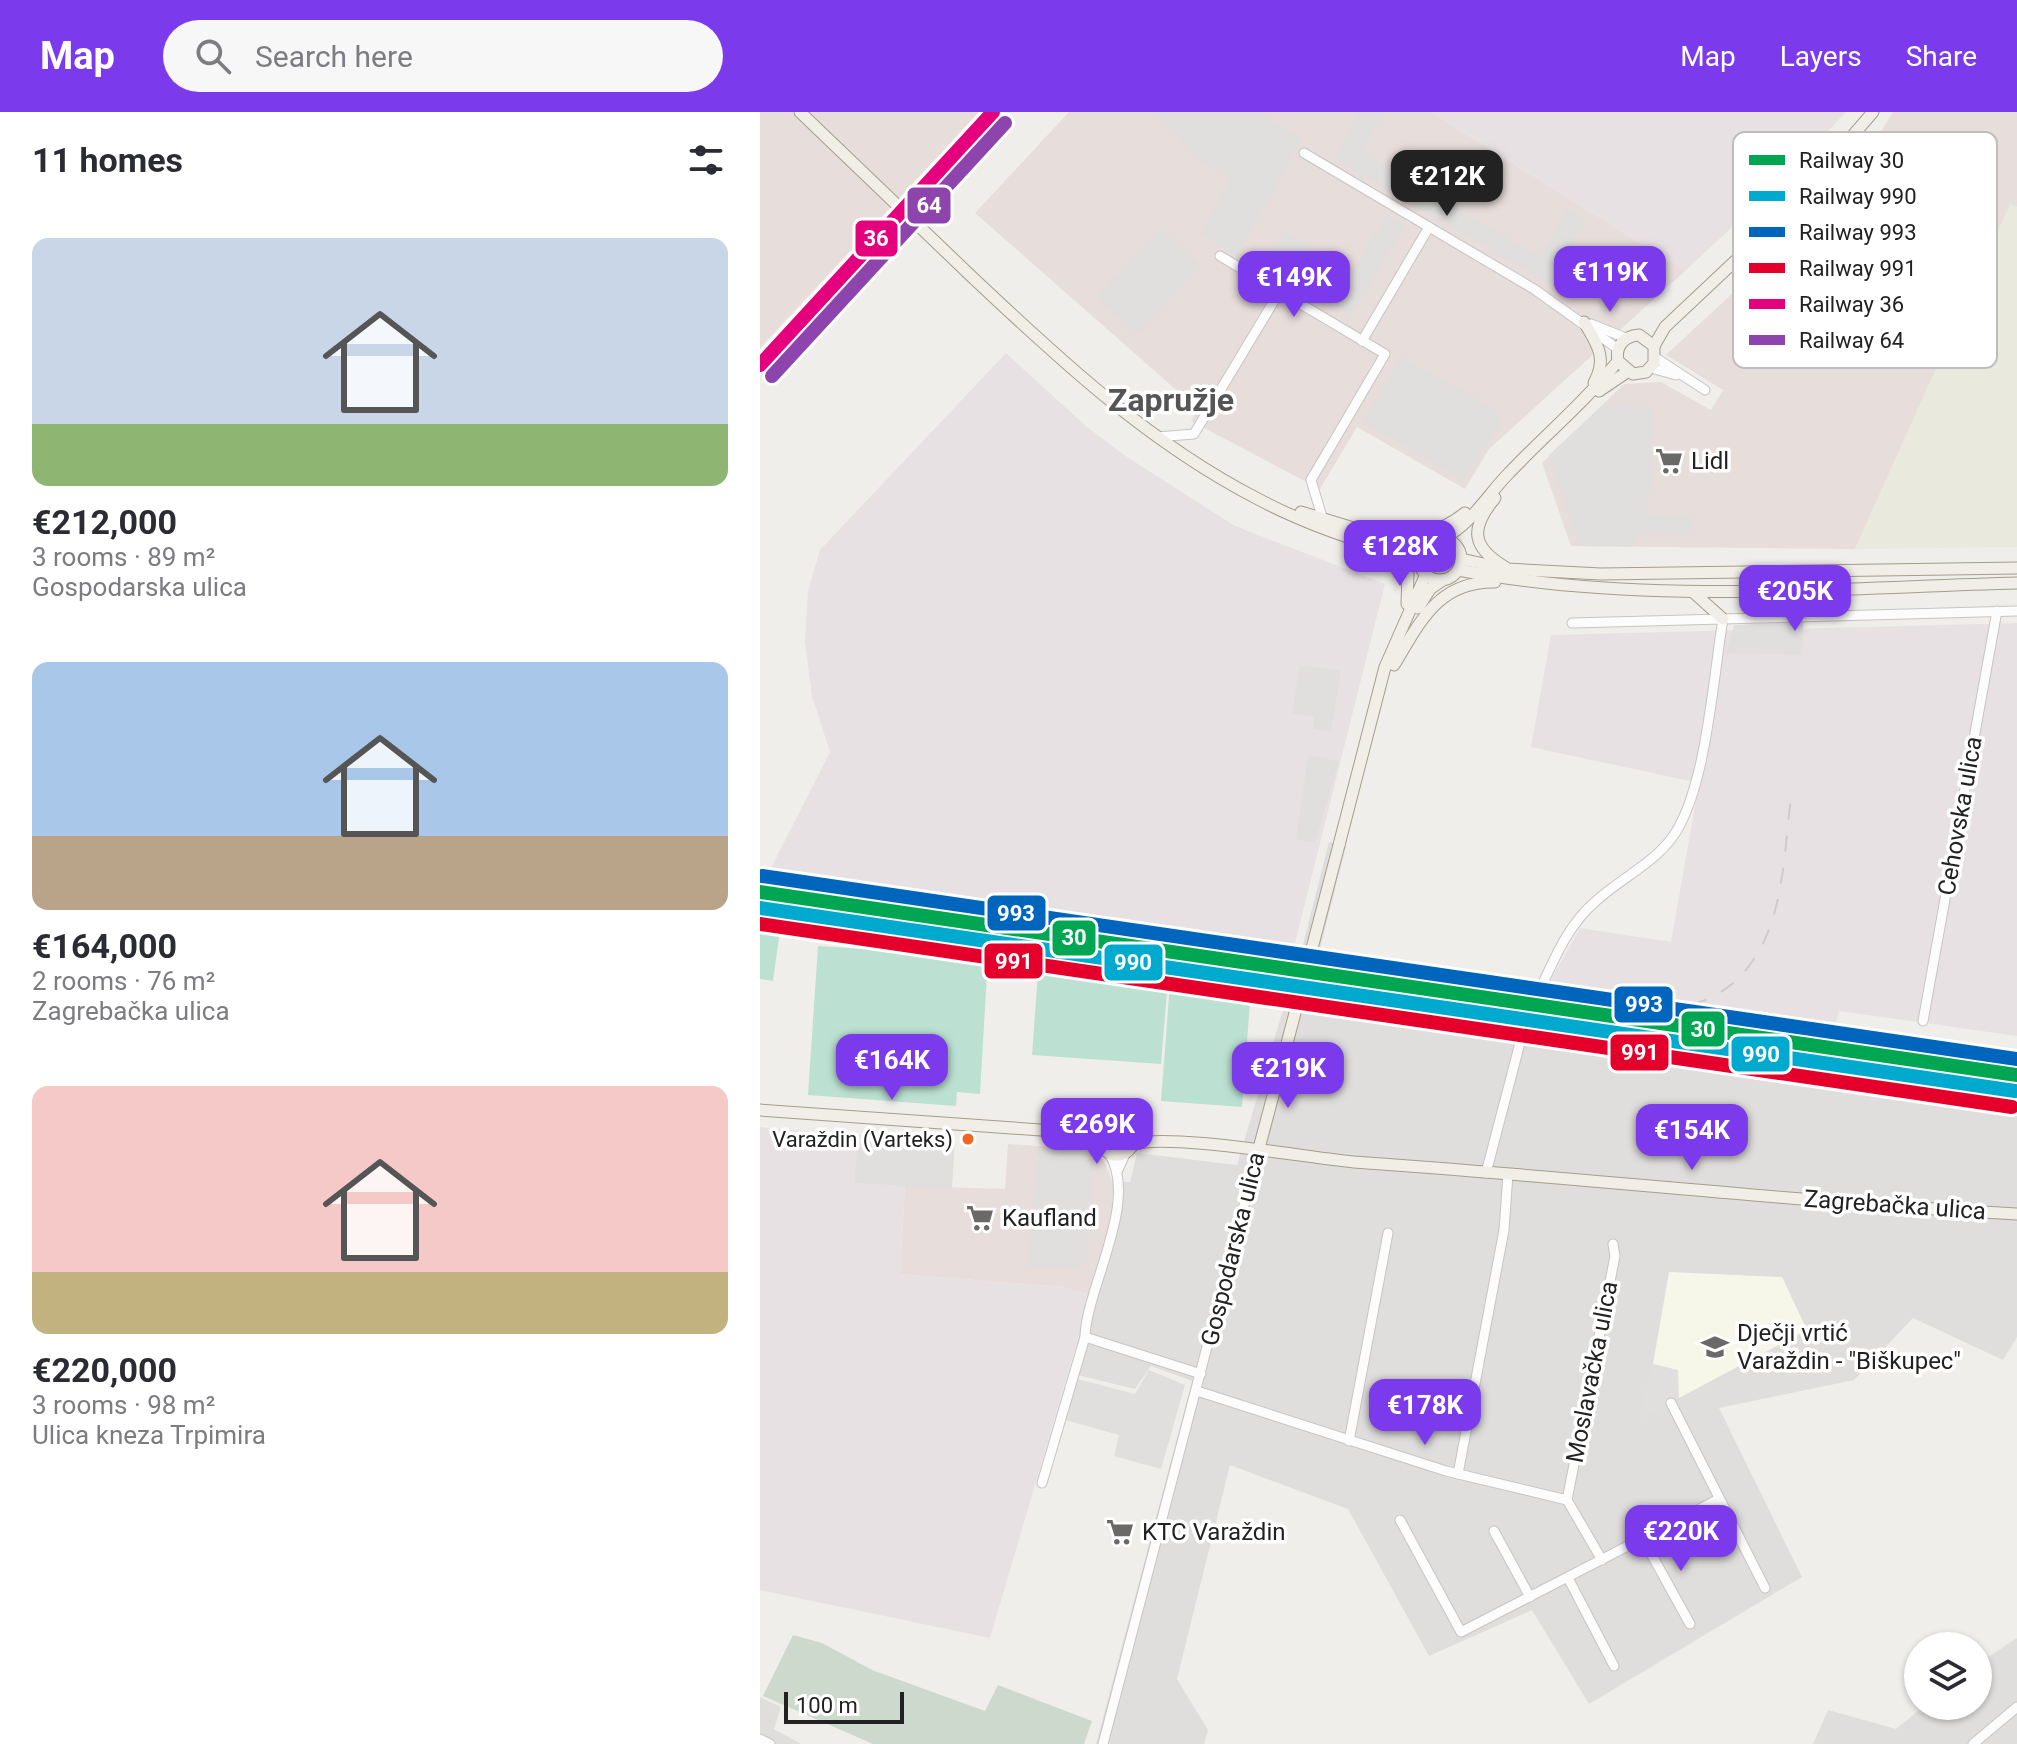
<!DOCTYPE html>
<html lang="en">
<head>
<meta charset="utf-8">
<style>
  :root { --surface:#fff; --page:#f7f7f7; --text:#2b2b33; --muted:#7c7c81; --accent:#7c3aed }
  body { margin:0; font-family:Roboto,sans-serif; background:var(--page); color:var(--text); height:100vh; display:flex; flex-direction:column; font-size:30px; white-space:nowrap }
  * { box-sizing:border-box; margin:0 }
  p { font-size:26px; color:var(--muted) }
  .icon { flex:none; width:44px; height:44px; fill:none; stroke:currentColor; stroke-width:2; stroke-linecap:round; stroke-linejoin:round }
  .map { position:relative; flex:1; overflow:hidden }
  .sheet { display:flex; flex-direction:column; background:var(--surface); width:760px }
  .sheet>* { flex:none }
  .buttons { position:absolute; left:1144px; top:1520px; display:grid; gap:16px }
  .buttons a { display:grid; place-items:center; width:88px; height:88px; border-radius:50%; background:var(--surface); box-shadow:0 2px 6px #0004; font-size:40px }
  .scale { position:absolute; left:24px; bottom:20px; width:120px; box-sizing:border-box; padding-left:8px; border:4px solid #222; border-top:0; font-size:22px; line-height:28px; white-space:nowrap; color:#222; -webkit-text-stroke:6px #fff; paint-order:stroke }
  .price { position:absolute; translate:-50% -68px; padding:0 18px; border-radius:16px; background:var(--accent); color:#fff; font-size:26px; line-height:52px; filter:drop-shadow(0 2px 4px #0008) }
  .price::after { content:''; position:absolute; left:50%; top:48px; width:24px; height:18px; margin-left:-12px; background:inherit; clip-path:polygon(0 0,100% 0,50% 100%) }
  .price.on { background:#222; color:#fff }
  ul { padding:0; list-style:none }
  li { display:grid; align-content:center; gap:16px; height:424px; padding:0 32px }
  li span { display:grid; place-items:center; height:248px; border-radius:16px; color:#555 }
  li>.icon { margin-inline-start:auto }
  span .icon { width:144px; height:144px; fill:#fffc; stroke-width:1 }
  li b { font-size:34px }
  h2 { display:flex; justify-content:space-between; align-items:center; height:96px; padding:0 32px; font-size:34px }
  header { display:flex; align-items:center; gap:48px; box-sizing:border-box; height:112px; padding:0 40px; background:var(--accent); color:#fff }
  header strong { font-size:38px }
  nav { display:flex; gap:44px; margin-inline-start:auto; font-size:28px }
  .search { width:560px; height:72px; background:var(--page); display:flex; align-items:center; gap:20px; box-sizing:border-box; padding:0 28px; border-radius:44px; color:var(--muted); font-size:30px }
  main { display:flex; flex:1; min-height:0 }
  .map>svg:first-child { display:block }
  .residential { fill:#dfdedc }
  .commercial { fill:#e7dddb }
  .industrial { fill:#e8e1e4 }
  .education { fill:#f6f6e9 }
  .farmland { fill:#e9e9dd }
  .grass { fill:#dbe8ce }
  .cemetery { fill:#ccd9cc }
  .pitch { fill:#bce1d3 }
  .parking { fill:#e0dfde }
  .pier { fill:#dedddd }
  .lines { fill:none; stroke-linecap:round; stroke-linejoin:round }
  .minor-casing { stroke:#c6c5c3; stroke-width:11 }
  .major-casing { stroke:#a49d8a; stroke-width:13 }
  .minor { stroke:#fdfcfc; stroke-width:9 }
  .major { stroke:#f1eee8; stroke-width:11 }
  .rail { stroke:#ccc; stroke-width:2; stroke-dasharray:16 16; stroke-linecap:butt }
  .major-bridge-casing { stroke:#a49d8a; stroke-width:13; stroke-linecap:butt }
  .major-bridge { stroke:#f1eee8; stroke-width:11 }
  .rail-1-casing { stroke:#fff; stroke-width:20 }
  .rail-2-casing { stroke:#fff; stroke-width:20 }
  .rail-3-casing { stroke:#fff; stroke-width:20 }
  .rail-4-casing { stroke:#fff; stroke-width:20 }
  .rail-5-casing { stroke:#fff; stroke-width:20 }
  .rail-6-casing { stroke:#fff; stroke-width:20 }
  .rail-1 { stroke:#00a651; stroke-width:14 }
  .rail-2 { stroke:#00a9ce; stroke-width:14 }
  .rail-3 { stroke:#0065bd; stroke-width:14 }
  .rail-4 { stroke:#e4002b; stroke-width:14 }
  .rail-5 { stroke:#e5007d; stroke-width:14 }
  .rail-6 { stroke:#8e44ad; stroke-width:14 }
  .bus-dot { fill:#f26522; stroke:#fff; stroke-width:3 }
  .labels { text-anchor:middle; stroke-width:7; stroke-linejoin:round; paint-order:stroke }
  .bus-label { font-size:22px; fill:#222; stroke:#fff; text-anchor:end }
  .poi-label { font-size:24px; fill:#222; stroke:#fff; text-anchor:start }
  .street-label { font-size:24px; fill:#222; stroke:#fff }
  .district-label { font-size:32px; font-weight:bold; fill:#555; stroke:#fff }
  .key { fill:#fff; stroke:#bdbdbd; stroke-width:2 }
  .key-label { font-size:22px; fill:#222 }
  .line-badge { stroke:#fff; stroke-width:3 }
  .badge-label { font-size:22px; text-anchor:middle; font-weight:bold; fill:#fff }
</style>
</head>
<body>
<header>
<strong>Map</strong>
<div class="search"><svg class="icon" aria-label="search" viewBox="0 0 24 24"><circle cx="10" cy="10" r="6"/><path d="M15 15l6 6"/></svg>Search here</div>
<nav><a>Map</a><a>Layers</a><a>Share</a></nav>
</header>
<main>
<section class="sheet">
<h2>11 homes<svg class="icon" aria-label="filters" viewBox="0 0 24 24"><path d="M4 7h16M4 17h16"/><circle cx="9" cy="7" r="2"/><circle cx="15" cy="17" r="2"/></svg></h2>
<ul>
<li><span style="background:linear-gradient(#c9d6e8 75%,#8fb573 0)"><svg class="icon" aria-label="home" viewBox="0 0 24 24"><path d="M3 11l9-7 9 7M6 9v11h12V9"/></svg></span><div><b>€212,000</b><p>3 rooms · 89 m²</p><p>Gospodarska ulica</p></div></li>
<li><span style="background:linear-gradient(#a9c7e8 70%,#b9a48a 0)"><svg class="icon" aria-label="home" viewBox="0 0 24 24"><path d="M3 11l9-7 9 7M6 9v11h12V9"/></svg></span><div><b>€164,000</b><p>2 rooms · 76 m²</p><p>Zagrebačka ulica</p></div></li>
<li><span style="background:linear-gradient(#f6c9c9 75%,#c2b280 0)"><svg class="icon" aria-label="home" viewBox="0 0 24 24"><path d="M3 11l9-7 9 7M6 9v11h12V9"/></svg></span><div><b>€220,000</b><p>3 rooms · 98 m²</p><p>Ulica kneza Trpimira</p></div></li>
</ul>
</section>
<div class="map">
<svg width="1257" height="1632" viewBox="0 0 1257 1632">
  <rect width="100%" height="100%" fill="#f0eeeb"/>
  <g class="residential">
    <polygon points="533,864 1257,970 1257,1225 1243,1248 1153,1206 1094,1268 959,1296 1042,1465 829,1592 772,1498 669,1544 588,1397 470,1353 417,1567 448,1618 444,1632 336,1632 432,1269 391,1254 375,1277 309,1261 353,1105 352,1069 370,1070 377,1041 477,1053"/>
    <polygon points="1257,1526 1257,1632 1053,1632 1068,1598 1136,1617 1164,1594 1218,1594 1218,1552"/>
    <polygon points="0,1585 21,1595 14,1617 41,1632 0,1632"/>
  </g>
  <g class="commercial">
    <polygon points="0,0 219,0 0,236"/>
    <polygon points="309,0 671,0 925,159 729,337 705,377 597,315 560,377 431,309 438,297 215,101"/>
    <polygon points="1133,0 1257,0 1257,95 1250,93 1095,437 811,434 782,351 864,272 901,270 951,298 963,278 906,243 1130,35 1115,29"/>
    <polygon points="248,1032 326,1037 338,1042 346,1053 352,1069 353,1105 331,1183 302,1175 140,1162 145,1074 245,1077"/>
  </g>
  <g class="industrial">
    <polygon points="671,0 1086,0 1014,76 925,159"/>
    <polygon points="246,241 327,315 367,345 475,414 625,472 533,839 7,764 70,640 52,584 45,530 48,479 60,438"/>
    <polygon points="1257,511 1257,924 1079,899 1074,918 917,899 916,893 903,896 786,876 820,816 911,830 939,671 771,635 791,523"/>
    <polygon points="0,1015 98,1023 94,1071 145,1074 140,1162 302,1175 331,1183 230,1526 0,1478"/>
  </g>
  <polygon class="education" points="909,1160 1022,1165 1047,1218 919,1286 916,1271 893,1252"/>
  <polygon class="farmland" points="1250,92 1257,95 1257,435 1095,437"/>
  <circle class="grass" cx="680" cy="448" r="16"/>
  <polygon class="cemetery" points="33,1523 62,1531 112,1558 225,1599 238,1573 332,1609 324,1632 113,1632 3,1584"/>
  <g class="pitch">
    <polygon points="43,799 134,812 131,834 40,821"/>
    <polygon points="0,801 22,804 13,869 0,867"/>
    <polygon points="58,834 228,845 220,982 197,980 196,994 48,983"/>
    <polygon points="279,846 409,856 401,952 272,943"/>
    <polygon points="411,858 492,864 482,995 401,989"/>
  </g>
  <g class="parking">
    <polygon points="392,0 497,0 543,27 477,143 440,122 471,68 433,45 435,41"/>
    <polygon points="600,0 624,0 602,40 779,145 808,97 827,108 790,172 574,46"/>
    <polygon points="627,102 646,112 592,203 506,153 525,120 593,159"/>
    <polygon points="401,117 440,154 377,221 337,184"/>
    <polygon points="641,245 734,297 740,312 704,368 604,310"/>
    <polygon points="842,294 893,295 892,380 887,381 887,402 934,402 934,423 874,423 874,435 819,434 789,343"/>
    <polygon points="1043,510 1043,543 966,541 974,513"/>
    <polygon points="540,553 581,559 571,620 553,617 554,605 532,602"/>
    <polygon points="548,643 579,649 555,731 536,727"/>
    <polygon points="98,1023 158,1031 195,1028 192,1077 94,1071"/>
    <polygon points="278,1038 327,1039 326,1050 333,1050 327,1149 317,1155 268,1155"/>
    <polygon points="893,1252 918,1258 919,1286 879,1309"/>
    <polygon points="389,1258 425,1273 401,1357 354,1344 359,1323 305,1308 318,1267 375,1282"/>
  </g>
  <polygon class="pier" points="569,730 586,734 547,888 530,884"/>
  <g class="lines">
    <g class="minor-casing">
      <g id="minor">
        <polyline points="544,41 669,115"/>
        <polyline points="460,144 625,242 551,368 563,408"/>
        <polyline points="831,212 866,226"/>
        <polyline points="602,229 669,115 774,177 858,237"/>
        <polyline points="896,246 945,278"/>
        <polyline points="891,256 916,263"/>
        <polyline points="397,325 434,322 520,179"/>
        <polyline points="812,511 1257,499"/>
        <path d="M783,871C797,841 810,811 836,789C860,767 891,753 911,727C946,682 953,566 963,507"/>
        <polyline points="1163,909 1237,499"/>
        <path d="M348,1040C381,1087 326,1176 325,1225L441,1262"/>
        <polyline points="357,1060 366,1040"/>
        <polyline points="726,1061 766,908"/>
        <polyline points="437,1279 686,1359 807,1388 842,1448"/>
        <polyline points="911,1291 1005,1476"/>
        <polyline points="589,1329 628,1121"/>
        <polyline points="698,1362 744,1118 748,1062"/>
        <polyline points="282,1371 325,1225"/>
        <polyline points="807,1388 855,1144 853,1132"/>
        <polyline points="640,1408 701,1520 959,1387"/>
        <polyline points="734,1419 770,1485"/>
        <polyline points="883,1427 930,1512"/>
        <polyline points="808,1466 854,1554"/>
        <polyline points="0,1627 10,1632"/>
        <polyline points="343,1632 498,1040"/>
        <polyline points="1213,1632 1257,1595"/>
      </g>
    </g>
    <g class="major-casing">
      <g id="major">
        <path d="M40,0C97,55 154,110 211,164C300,248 389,331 498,387C545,412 595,429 646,443L660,453"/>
        <path d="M824,210C837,232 848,246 834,271"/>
        <polyline points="894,234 905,215 1025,102 1113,0"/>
        <polyline points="839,279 867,260"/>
        <path d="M735,386C710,416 711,435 745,455"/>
        <polyline points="541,400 662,437"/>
        <path d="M625,422C657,426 679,421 705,401"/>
        <path d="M683,426C710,414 728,382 749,361C785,323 825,290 858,249C855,234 864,224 879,223L894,234V251L886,260L873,262L858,249"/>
        <circle cx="680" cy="447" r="21"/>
        <polyline points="630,442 648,461 647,492"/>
        <polyline points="701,447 747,457 841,462 1257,456"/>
        <path d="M698,458C882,493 1071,476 1257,471"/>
        <polyline points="933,480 963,507"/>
        <polyline points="658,496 670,477 683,468"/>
        <path d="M634,553C660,510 678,469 735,470"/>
        <polyline points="579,733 625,555 666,462"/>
        <polyline points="0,998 309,1020 344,1014"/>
        <circle cx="357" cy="1026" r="17"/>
        <path d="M372,1033C403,1020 550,1046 594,1050C815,1065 1035,1090 1257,1102"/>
        <polyline points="498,1040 539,886"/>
      </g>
    </g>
    <use href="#minor" class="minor"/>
    <use href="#major" class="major"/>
    <g class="rail">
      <polyline points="281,798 536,836 689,875"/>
      <path d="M678,872C718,878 758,884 798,890C883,903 972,916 1010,815C1025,773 1026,721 1032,677"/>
    </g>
    <g class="major-bridge-casing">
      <polyline id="major-bridge" points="539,886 579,733"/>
    </g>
    <use href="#major-bridge" class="major-bridge"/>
    <g class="rail-1-casing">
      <polyline id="rail-1" points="0,780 1257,963"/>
    </g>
    <g class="rail-2-casing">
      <polyline id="rail-2" points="0,796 1255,979"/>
    </g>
    <g class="rail-3-casing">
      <polyline id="rail-3" points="2,764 1257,947"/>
    </g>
    <g class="rail-4-casing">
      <polyline id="rail-4" points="0,812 1252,995"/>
    </g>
    <g class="rail-5-casing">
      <polyline id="rail-5" points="0,253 233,0"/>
    </g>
    <g class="rail-6-casing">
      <polyline id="rail-6" points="12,264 245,11"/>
    </g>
    <use href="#rail-1" class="rail-1"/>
    <use href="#rail-2" class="rail-2"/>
    <use href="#rail-3" class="rail-3"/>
    <use href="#rail-4" class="rail-4"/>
    <use href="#rail-5" class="rail-5"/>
    <use href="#rail-6" class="rail-6"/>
  </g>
  <defs>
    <g id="supermarket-bare" transform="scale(2.16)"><path d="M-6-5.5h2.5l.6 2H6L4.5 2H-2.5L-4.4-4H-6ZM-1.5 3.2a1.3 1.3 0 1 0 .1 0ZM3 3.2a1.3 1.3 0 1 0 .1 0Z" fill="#6a6968" stroke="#fff" stroke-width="2.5" paint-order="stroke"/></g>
    <g id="school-bare" transform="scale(2.16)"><path d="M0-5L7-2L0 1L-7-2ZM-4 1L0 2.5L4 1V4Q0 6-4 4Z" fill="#6a6968" stroke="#fff" stroke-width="2.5" paint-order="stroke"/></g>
  </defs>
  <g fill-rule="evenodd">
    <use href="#supermarket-bare" x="909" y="349"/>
    <use href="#supermarket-bare" x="220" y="1106"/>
    <use href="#school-bare" x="955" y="1235"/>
    <use href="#supermarket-bare" x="360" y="1420"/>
  </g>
  <circle class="bus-dot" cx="208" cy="1027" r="7"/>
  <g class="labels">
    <g class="bus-label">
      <text x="193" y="1035">Varaždin (Varteks)</text>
    </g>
    <g class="poi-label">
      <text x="931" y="357">Lidl</text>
      <text x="242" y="1114">Kaufland</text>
      <text x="977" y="1229">Dječji vrtić<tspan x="977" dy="28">Varaždin - "Biškupec"</tspan></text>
      <text x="382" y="1428">KTC Varaždin</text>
    </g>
    <g class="street-label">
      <text transform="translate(1200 704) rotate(-80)" y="8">Cehovska ulica</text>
      <text transform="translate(1135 1093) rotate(4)" y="8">Zagrebačka ulica</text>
      <text transform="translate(473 1137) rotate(-76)" y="8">Gospodarska ulica</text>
      <text transform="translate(832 1260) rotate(-79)" y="8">Moslavačka ulica</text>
    </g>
    <g class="district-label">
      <text x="411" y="299">Zapružje</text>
    </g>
  </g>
  <rect x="973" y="20" width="264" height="236" rx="12" class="key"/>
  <rect x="989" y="43" width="36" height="10" fill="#00a651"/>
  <rect x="989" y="79" width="36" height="10" fill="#00a9ce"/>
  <rect x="989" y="115" width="36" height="10" fill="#0065bd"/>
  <rect x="989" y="151" width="36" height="10" fill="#e4002b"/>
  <rect x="989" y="187" width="36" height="10" fill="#e5007d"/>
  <rect x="989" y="223" width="36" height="10" fill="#8e44ad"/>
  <g class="key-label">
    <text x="1039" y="56">Railway 30</text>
    <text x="1039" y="92">Railway 990</text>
    <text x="1039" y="128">Railway 993</text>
    <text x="1039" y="164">Railway 991</text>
    <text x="1039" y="200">Railway 36</text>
    <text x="1039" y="236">Railway 64</text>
  </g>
  <g class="line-badge">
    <rect x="146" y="74" width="46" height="39" rx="8" fill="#8e44ad"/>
    <rect x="94" y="107" width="45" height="39" rx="8" fill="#e5007d"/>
    <rect x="226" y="782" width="61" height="38" rx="8" fill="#0065bd"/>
    <rect x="291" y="807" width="46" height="38" rx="8" fill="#00a651"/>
    <rect x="223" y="830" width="61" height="38" rx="8" fill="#e4002b"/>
    <rect x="343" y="831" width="61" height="39" rx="8" fill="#00a9ce"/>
    <rect x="853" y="873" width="61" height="39" rx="8" fill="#0065bd"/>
    <rect x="920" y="898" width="46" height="38" rx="8" fill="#00a651"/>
    <rect x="849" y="921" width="61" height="39" rx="8" fill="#e4002b"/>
    <rect x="970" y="923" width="61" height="38" rx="8" fill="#00a9ce"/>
  </g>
  <g class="badge-label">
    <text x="169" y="101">64</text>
    <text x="116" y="134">36</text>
    <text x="256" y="809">993</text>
    <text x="314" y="833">30</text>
    <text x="254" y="857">991</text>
    <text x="373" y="858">990</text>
    <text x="884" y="900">993</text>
    <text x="943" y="925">30</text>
    <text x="880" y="948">991</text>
    <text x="1001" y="950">990</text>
  </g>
</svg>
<div class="buttons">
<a><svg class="icon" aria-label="layers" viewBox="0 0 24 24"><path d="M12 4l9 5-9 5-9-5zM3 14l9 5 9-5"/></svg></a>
</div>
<div class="scale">100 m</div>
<b class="price on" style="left:687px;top:106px">€212K</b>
<b class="price" style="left:850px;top:202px">€119K</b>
<b class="price" style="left:534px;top:207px">€149K</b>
<b class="price" style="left:640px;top:476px">€128K</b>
<b class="price" style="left:1035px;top:521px">€205K</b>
<b class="price" style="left:132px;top:990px">€164K</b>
<b class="price" style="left:528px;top:998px">€219K</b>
<b class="price" style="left:337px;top:1054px">€269K</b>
<b class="price" style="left:932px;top:1060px">€154K</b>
<b class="price" style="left:665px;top:1335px">€178K</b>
<b class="price" style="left:921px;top:1461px">€220K</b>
</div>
</main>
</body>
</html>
